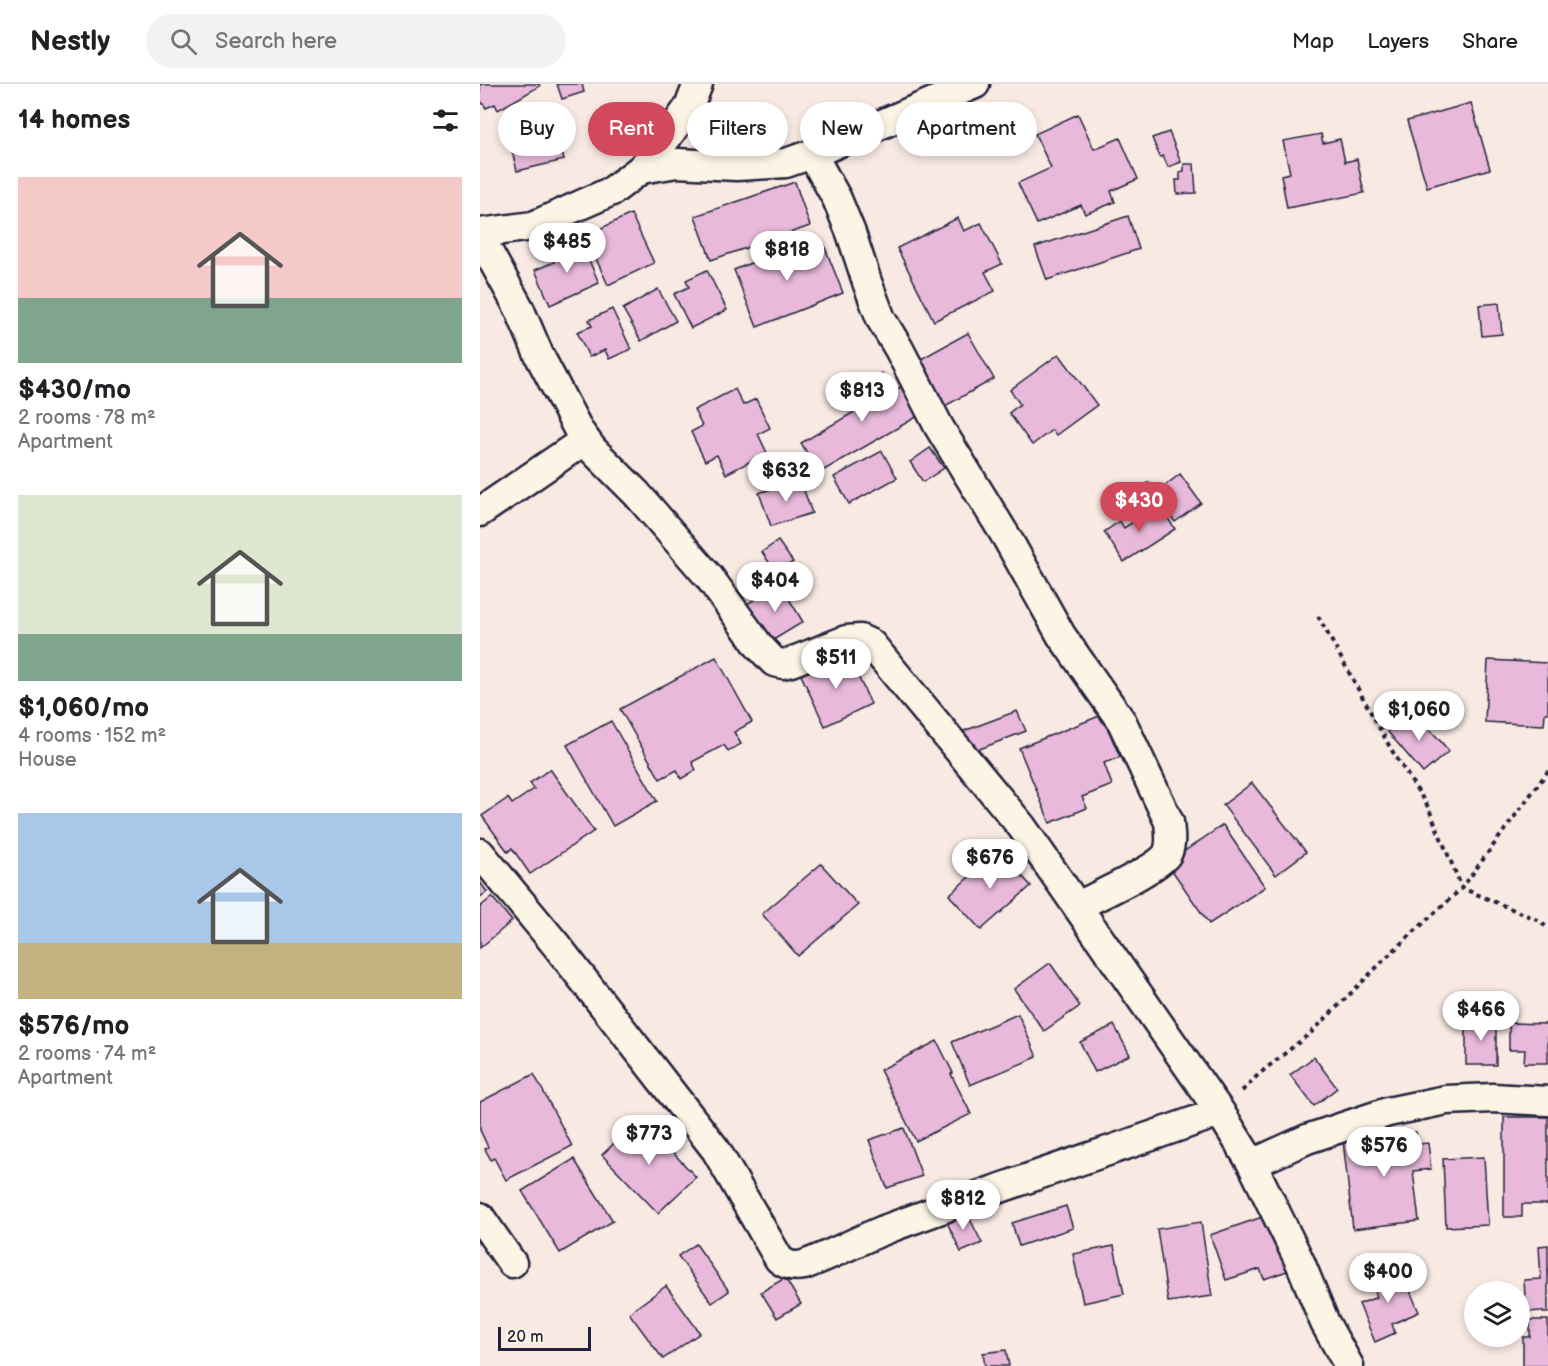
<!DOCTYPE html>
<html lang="en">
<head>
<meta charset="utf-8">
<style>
  :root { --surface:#fff; --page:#f2f2f2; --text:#202124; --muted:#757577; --line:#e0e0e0; --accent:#d1495b }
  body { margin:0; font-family:"Balsamiq Sans",sans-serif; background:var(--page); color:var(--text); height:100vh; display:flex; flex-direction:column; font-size:22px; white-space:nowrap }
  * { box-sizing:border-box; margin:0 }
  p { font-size:20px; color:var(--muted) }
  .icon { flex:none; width:33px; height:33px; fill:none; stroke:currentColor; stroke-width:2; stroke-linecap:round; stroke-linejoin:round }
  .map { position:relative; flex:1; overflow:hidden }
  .details { display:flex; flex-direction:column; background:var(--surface); width:480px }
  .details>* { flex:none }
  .hud { position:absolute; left:18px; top:18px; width:570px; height:54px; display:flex; gap:12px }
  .fabs { position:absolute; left:984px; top:1197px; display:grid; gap:12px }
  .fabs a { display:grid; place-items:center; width:66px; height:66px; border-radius:50%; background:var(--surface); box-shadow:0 3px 9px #0003; font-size:30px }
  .scale { position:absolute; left:18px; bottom:15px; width:93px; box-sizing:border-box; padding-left:6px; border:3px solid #22223b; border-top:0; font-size:16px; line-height:21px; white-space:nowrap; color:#22223b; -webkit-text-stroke:4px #fcf5e5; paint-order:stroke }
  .price { position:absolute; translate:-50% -51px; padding:0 14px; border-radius:21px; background:#fff; color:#222; font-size:20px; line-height:39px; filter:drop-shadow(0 2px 3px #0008) }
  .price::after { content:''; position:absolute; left:50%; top:36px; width:18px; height:14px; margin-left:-9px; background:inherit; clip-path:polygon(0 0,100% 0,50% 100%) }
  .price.active { background:var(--accent); color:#fff }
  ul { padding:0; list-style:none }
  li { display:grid; align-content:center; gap:12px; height:318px; padding:0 18px }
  li span { display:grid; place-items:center; height:186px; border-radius:0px; color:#555 }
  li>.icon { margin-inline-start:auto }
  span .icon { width:108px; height:108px; fill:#fffc; stroke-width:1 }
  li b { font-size:26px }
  h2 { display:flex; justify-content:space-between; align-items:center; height:72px; padding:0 18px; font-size:26px }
  .tag { padding:0 21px; border-radius:27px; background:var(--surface); box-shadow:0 3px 9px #0003; font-size:21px; line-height:54px }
  .tag.active { background:var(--accent); color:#fff }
  header { display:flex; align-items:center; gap:36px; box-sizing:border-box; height:84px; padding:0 30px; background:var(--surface); border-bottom:2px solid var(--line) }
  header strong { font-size:28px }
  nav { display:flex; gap:33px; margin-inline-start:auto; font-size:21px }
  .search { width:420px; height:54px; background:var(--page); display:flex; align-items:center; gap:15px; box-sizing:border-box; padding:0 21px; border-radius:33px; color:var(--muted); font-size:22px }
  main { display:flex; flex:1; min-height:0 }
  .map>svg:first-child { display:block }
  .building { fill:#e8b9db; stroke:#22223b; stroke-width:1.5 }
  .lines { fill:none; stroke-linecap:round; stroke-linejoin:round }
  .street-casing { stroke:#22223b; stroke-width:33 }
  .path { stroke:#22223b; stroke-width:4; stroke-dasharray:4.5 4.5; stroke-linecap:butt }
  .street { stroke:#fcf5e5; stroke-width:28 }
</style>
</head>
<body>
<header>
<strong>Nestly</strong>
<div class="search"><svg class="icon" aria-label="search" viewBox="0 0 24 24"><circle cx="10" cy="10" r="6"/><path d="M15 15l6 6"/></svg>Search here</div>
<nav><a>Map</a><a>Layers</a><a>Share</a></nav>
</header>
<main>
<section class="details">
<h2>14 homes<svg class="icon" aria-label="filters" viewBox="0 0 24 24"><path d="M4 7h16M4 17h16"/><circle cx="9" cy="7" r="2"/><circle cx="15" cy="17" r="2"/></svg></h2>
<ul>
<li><span style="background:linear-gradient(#f6c9c9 65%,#7fa58c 0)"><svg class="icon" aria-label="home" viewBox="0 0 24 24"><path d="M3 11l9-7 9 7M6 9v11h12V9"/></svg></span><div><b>$430/mo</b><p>2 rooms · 78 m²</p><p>Apartment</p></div></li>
<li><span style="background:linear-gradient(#dfe7d0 75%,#7fa58c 0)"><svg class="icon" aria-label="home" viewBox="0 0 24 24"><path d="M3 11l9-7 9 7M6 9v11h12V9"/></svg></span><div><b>$1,060/mo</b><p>4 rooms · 152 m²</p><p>House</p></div></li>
<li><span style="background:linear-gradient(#a9c7e8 70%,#c2b280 0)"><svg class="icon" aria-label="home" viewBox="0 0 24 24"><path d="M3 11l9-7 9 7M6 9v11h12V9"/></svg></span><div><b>$576/mo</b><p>2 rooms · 74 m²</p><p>Apartment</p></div></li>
</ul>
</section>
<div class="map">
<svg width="1068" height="1282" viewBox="0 0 1068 1282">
  <rect width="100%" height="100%" fill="#f8e9e3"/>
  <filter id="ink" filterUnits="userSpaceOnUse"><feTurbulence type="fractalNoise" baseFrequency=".0167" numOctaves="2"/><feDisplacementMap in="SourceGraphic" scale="12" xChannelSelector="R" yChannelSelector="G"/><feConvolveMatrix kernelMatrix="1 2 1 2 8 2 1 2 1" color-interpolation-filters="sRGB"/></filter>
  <g filter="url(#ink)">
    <g class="building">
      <polygon points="0,0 59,0 60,2 18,26 15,20 6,24 1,17 0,17"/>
      <polygon points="77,0 102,0 104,8 82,15"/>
      <polygon points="991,19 1010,85 947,103 927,37"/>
      <polygon points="72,28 84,76 37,87 25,39"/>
      <polygon points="598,30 614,65 640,54 658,95 631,107 635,118 605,130 601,121 557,140 538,99 571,84 555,50"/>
      <polygon points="689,48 701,78 688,83 683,72 680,73 672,54"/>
      <polygon points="841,50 843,59 860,55 865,78 877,75 884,109 807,124 801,91 810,89 803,57"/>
      <polygon points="704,80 714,80 716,109 697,110 696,96 700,96 700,88 704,87"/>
      <polygon points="315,98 330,142 231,176 215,132"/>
      <polygon points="151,130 174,179 128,201 108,157 116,154 113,148"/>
      <polygon points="648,132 659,165 567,196 555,163"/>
      <polygon points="478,134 484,147 501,139 522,180 505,188 515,207 454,237 417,164"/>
      <polygon points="305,157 312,173 344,161 363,209 277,243 254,186 278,176 275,169"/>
      <polygon points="101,158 119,199 70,221 55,186 74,178 71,171"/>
      <polygon points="227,186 247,226 211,244 194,210 209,203 206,196"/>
      <polygon points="178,205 196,237 161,257 143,225"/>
      <polygon points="1019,219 1022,250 1002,252 999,221"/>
      <polygon points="132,225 151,265 129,275 125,266 109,273 97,248 112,242 109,236"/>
      <polygon points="488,249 514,295 465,322 439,276"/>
      <polygon points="579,270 617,321 576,351 572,346 552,361 529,329 540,320 530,306"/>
      <polygon points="402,289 413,307 423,302 440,331 339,389 321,359 381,324 370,307"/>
      <polygon points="255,305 263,321 276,315 290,344 278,350 287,369 246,390 237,371 225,377 211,348 222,342 214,326"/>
      <polygon points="450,364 464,384 443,398 430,378"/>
      <polygon points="402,367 417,394 369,420 354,393"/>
      <polygon points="700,390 721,419 695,438 681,419 689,413 682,404"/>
      <polygon points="320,395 332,429 291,442 279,409"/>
      <polygon points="669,398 679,414 653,429 643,413"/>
      <polygon points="679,421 695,445 644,478 624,448 640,437 644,444"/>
      <polygon points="298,457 313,478 296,489 282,468"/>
      <polygon points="300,500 323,538 290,558 267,520"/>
      <polygon points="367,569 391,620 345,642 321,591"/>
      <polygon points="236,573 272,638 254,648 261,660 248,667 244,661 212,678 216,686 201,695 197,686 180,695 140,625"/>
      <polygon points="1008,576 1068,579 1068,629 1065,629 1064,641 1005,638"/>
      <polygon points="537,627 546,647 492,668 484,647"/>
      <polygon points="934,627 969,667 943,689 908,648"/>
      <polygon points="622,631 640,673 624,679 632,701 602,713 607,724 570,739 539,664"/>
      <polygon points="131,637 177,717 133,742 87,661"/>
      <polygon points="70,685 114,747 50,790 32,764 28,768 2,732 28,714 32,720 54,705 50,699"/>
      <polygon points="772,699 826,768 796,791 743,721"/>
      <polygon points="743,741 785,803 729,840 687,779"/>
      <polygon points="519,766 551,802 501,846 469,811"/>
      <polygon points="341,780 378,821 318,872 282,830"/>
      <polygon points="0,798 7,808 0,813"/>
      <polygon points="12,813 32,837 0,864 0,823"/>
      <polygon points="570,879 600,922 564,947 534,905"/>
      <polygon points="538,930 557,973 490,1001 472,958"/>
      <rect x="986" y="934" width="30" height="47"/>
      <polygon points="1029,939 1068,940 1068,979 1044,979 1045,966 1029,966"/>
      <polygon points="634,941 650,971 615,988 600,958"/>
      <polygon points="457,957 473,989 471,990 491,1030 436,1057 400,986"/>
      <polygon points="834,973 857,1004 834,1022 810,991"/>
      <polygon points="54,990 92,1062 26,1096 14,1074 11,1076 5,1065 8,1063 0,1046 0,1018"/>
      <polygon points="1024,1033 1068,1033 1068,1120 1042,1120 1042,1133 1024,1133"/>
      <polygon points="160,1034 216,1093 178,1129 122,1071"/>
      <polygon points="424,1044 442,1092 407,1104 389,1056"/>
      <polygon points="936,1048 938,1060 948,1059 951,1085 933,1087 939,1137 873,1145 863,1056"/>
      <polygon points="1004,1073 1008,1141 966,1143 963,1075"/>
      <polygon points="94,1075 133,1137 80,1169 42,1107"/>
      <polygon points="586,1122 593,1144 539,1162 532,1139"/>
      <polygon points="485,1125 502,1159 481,1168 465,1134"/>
      <polygon points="791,1130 810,1186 784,1195 780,1185 746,1196 730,1151"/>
      <polygon points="721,1138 732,1212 688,1218 677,1145"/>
      <polygon points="216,1160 249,1207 232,1219 198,1172"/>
      <polygon points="1068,1161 1068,1229 1063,1229 1063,1227 1046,1228 1044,1196 1061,1195 1059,1162"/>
      <polygon points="634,1162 644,1210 603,1219 593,1170"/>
      <polygon points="920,1183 939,1228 912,1240 915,1249 895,1258 879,1220 897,1213 890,1195"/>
      <polygon points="305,1194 321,1220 297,1234 281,1208"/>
      <polygon points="186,1202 220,1249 183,1275 149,1229"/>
      <polygon points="1050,1236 1068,1236 1068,1282 1043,1282 1043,1253 1050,1253"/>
      <polygon points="526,1266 529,1282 505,1282 503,1269"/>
    </g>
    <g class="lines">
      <g class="street-casing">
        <g id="street">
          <path d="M332,70L357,115L371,149L387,198L401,235L419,265L459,343L527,454L581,551L642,638L689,738C690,748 692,761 687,770C679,784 615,813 598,822"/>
          <polyline points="161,85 197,79 256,82 306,79 332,70 495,0"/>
          <polyline points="0,149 53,142 132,107 161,85 182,60 209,23 218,0"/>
          <polyline points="0,153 39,224 59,271 99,347 113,366 157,410 229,493 279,562 294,578 303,580 311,578 366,556 380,555 391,560 542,743 740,1028 772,1080 827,1055 908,1028 966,1016 1013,1014 1068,1017"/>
          <polyline points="0,428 105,356"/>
          <path d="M0,769L77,862L236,1066L299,1175C307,1182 314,1183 324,1181C354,1170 382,1154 412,1143C521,1102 631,1067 740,1028"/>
          <polyline points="772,1080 820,1178 845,1239 869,1282"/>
          <polyline points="0,1133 32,1179"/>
        </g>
      </g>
      <g class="path">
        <polyline points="838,532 911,665 948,723 982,804 1060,837 1068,845"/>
        <polyline points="762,1007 779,990 833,947 912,868 982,804 1068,687"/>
      </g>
      <use href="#street" class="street"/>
    </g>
  </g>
</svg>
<div class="fabs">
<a><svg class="icon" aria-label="layers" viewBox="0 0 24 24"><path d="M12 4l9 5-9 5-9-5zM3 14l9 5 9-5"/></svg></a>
</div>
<div class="scale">20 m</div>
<b class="price" style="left:87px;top:190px">$485</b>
<b class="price" style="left:307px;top:198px">$818</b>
<b class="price" style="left:382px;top:339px">$813</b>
<b class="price" style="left:306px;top:419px">$632</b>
<b class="price active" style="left:659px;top:449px">$430</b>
<b class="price" style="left:295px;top:529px">$404</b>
<b class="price" style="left:356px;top:606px">$511</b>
<b class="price" style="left:939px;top:658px">$1,060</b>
<b class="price" style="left:510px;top:806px">$676</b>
<b class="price" style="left:1001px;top:958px">$466</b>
<b class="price" style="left:169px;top:1082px">$773</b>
<b class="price" style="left:904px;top:1094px">$576</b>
<b class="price" style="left:483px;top:1147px">$812</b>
<b class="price" style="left:908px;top:1220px">$400</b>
<div class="hud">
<a class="tag">Buy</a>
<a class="tag active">Rent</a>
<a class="tag">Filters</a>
<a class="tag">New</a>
<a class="tag">Apartment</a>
</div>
</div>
</main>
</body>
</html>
